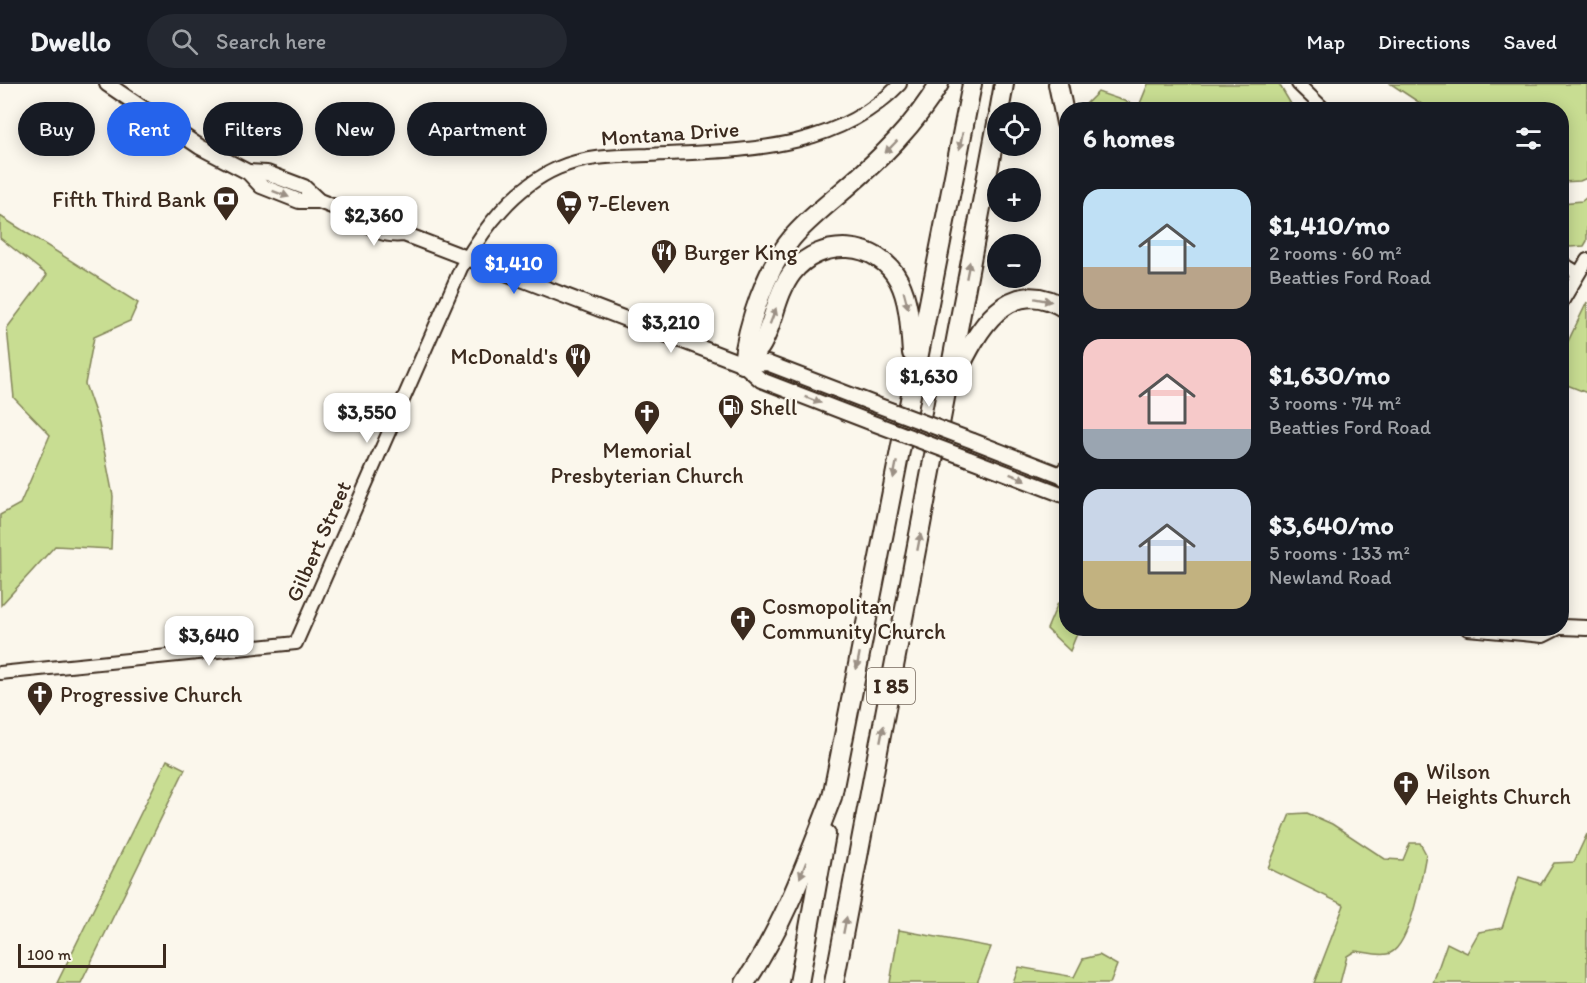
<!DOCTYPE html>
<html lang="en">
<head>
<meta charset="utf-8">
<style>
  :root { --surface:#171b24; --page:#242831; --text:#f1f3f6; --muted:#9ea1a6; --line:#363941; --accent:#2563eb }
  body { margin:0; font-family:Itim,sans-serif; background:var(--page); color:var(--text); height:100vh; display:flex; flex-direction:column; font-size:22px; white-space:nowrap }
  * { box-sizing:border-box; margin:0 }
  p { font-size:20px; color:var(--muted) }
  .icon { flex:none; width:33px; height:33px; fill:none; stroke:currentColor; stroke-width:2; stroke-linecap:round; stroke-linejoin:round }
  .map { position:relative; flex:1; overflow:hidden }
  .panel { position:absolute; left:1059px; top:18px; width:510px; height:534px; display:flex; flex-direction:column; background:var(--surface); border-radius:24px; box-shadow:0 3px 15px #0003 }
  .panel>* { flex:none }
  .banner { position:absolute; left:18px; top:18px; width:570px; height:54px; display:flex; gap:12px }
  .buttons { position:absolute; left:987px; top:18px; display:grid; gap:12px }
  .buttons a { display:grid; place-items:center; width:54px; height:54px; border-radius:50%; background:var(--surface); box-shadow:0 3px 15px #0003; font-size:30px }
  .scale { position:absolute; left:18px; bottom:15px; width:148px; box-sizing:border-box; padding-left:6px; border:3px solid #3b2a1e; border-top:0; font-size:16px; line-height:21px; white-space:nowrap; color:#3b2a1e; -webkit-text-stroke:4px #fbf7ec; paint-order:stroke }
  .price { position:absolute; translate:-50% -51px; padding:0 14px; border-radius:12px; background:#fff; color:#222; font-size:20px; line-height:39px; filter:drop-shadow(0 2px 3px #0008) }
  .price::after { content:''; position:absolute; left:50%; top:36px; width:18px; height:14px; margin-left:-9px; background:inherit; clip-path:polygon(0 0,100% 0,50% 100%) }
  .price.selected { background:var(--accent); color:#fff }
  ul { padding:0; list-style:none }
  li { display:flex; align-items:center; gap:18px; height:150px; padding:0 24px }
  li span { display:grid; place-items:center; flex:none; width:168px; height:120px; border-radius:18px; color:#555 }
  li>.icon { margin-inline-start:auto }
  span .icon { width:72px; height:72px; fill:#fffc; stroke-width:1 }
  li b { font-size:26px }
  h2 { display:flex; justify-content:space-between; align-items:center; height:72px; padding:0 24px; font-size:26px }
  .tag { padding:0 21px; border-radius:27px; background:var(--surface); box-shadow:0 3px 15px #0003; font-size:21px; line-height:54px }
  .tag.selected { background:var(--accent); color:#fff }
  header { display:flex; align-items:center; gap:36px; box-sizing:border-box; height:84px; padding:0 30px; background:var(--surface); border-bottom:2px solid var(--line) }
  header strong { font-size:28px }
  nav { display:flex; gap:33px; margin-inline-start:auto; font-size:21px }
  .search { width:420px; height:54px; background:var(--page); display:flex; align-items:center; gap:15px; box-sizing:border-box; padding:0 21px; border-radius:33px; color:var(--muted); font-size:22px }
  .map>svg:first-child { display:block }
  .green { fill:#c8dd92; stroke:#828458; stroke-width:1.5 }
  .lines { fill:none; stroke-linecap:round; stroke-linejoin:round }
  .tertiary-casing { stroke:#3b2a1e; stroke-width:16 }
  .secondary-casing { stroke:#3b2a1e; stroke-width:18 }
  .motorway-casing { stroke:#3b2a1e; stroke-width:22 }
  .tertiary { stroke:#fbf7ec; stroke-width:12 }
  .secondary { stroke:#fbf7ec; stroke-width:14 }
  .motorway { stroke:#fbf7ec; stroke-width:18 }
  .secondary-bridge-casing { stroke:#3b2a1e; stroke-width:18; stroke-linecap:butt }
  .secondary-bridge { stroke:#fbf7ec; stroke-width:14 }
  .oneway { fill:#9b9085 }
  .labels { text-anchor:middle; stroke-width:4.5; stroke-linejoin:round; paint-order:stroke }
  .shield { fill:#fbf7ec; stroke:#75685c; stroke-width:1.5 }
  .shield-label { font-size:21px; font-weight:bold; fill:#3b2a1e }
  .street-label { font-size:22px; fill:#3b2a1e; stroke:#fbf7ec }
  .poi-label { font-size:22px; fill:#3b2a1e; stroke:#fbf7ec; text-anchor:start }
</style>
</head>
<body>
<header>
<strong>Dwello</strong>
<div class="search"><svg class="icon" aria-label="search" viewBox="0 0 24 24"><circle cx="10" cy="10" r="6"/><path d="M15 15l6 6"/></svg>Search here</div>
<nav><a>Map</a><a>Directions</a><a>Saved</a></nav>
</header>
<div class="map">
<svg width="1587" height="899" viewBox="0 0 1587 899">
  <rect width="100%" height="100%" fill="#fbf7ec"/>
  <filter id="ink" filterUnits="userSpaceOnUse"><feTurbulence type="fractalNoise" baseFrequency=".0167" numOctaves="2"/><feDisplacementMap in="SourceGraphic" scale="12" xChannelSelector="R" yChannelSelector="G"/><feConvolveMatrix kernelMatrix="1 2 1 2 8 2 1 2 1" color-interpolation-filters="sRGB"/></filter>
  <g filter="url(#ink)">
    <g class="green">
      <polygon points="1148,0 1279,0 1294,25 1087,25 1086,20 1098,8 1139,22"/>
      <polygon points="1391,0 1587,0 1587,94 1580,97 1562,98 1562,26 1423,25 1423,21"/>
      <polygon points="1587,113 1587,157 1584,162 1570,163 1562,160 1562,119 1582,117"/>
      <polygon points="0,132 138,219 130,237 94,253 85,300 99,340 113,412 111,465 55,462 1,521 0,431 20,420 50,351 14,314 7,244 47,191 0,154"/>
      <polygon points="1587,218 1587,309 1562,299 1562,270"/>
      <polygon points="1058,519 1066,523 1066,544 1079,545 1070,567 1047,545"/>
      <polygon points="167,676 185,685 81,899 57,899"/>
      <path d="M1307,729L1332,740L1385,775L1403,776L1410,759H1420L1426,770C1422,790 1410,867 1387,870C1378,872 1365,868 1355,867L1347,872L1340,899H1314L1344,821L1268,784L1290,730Z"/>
      <polygon points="1587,750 1587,899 1433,899 1447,859 1467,869 1479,848 1502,844 1519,793 1541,800 1554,779 1574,778"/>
      <polygon points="899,846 991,863 977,899 890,899"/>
      <polygon points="1099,871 1117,881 1110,899 1013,899 1019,883 1074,893 1083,875"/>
    </g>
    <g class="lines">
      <g class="tertiary-casing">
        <g id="tertiary">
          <polyline points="1298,0 1325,26"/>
          <polyline points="1562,179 1578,189"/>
          <polyline points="1562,218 1587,176"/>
          <path d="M0,589L296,559L461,184C484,144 514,103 558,84C586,72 617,72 648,71C736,66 833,70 900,0"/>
        </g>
      </g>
      <g class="secondary-casing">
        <g id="secondary">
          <polyline points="107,0 200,63 248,88 261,102 299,117 319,117"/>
          <polyline points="248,88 267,89 304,103 319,117 360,133 378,132 394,138 404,150"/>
          <path d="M360,133C374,147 384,152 404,150L743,280L761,296L870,338"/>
          <polyline points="743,280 767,279 874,320"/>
          <polyline points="973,357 1066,393"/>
          <polyline points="969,375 1066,412"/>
          <polyline points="1562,543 1587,544"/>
          <polyline points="1468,544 1543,551 1557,544"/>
        </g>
      </g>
      <g class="motorway-casing">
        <g id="motorway">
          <polyline points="1058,0 1066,39"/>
          <polyline points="999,28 1004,0"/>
          <path d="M743,280C747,241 766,185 792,154C807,136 827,121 845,105C881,74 915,41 939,0"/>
          <path d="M743,280C749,274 758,268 762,260C774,238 776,210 792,189C820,153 878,156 899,197C910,219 910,245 912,269"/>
          <path d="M956,291C977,247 1008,188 1066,225"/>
          <polyline points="1065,392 1066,387"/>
          <path d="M745,899C784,841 807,777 832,713L972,0"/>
          <polyline points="799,899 826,750"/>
          <polyline points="834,899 998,34"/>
        </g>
      </g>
      <use href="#tertiary" class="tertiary"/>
      <use href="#secondary" class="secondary"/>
      <use href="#motorway" class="motorway"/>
      <g class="secondary-bridge-casing">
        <g id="secondary-bridge">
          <polyline points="874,320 973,357"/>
          <polyline points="870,338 969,375"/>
        </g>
      </g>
      <use href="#secondary-bridge" class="secondary-bridge"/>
    </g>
    <defs><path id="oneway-solid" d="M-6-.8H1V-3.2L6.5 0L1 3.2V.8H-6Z" transform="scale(1.5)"/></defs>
    <g class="oneway">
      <use href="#oneway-solid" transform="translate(961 57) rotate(101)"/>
      <use href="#oneway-solid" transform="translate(891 63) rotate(134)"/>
      <use href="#oneway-solid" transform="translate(281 110) rotate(21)"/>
      <use href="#oneway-solid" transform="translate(968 186) rotate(-79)"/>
      <use href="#oneway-solid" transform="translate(906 216) rotate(75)"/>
      <use href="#oneway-solid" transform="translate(1043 216) rotate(10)"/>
      <use href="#oneway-solid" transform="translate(773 232) rotate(-69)"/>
      <use href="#oneway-solid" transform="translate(813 316) rotate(21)"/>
      <use href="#oneway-solid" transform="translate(895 386) rotate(101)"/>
      <use href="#oneway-solid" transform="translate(1018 393) rotate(21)"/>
      <use href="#oneway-solid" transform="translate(919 458) rotate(-79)"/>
      <use href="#oneway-solid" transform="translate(858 577) rotate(101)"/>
      <use href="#oneway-solid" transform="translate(882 650) rotate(-79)"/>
      <use href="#oneway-solid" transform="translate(803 786) rotate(112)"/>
      <use href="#oneway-solid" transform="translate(845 841) rotate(-79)"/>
    </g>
  </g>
  <defs>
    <g id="bank-pin" transform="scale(1.35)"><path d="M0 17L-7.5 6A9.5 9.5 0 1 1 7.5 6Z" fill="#3b2a1e" stroke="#fbf7ec"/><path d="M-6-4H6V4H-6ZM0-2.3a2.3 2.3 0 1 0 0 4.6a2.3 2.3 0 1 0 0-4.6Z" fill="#fff"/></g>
    <g id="supermarket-pin" transform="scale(1.35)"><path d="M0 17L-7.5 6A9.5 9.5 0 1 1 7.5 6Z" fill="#3b2a1e" stroke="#fbf7ec"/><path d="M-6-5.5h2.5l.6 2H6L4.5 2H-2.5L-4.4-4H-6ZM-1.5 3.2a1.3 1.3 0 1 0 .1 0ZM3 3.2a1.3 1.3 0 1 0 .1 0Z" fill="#fff"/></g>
    <g id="restaurant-pin" transform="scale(1.35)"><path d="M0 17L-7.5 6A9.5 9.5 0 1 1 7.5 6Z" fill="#3b2a1e" stroke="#fbf7ec"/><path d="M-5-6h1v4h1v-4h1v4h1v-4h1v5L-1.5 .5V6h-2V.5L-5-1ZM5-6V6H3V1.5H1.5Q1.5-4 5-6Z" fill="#fff"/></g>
    <g id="fuel-pin" transform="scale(1.35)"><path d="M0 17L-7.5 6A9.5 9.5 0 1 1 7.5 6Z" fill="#3b2a1e" stroke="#fbf7ec"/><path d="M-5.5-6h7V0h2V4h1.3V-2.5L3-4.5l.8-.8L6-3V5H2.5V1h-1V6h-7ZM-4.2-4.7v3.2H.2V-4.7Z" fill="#fff"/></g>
    <g id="church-pin" transform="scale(1.35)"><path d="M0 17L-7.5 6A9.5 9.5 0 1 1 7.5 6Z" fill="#3b2a1e" stroke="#fbf7ec"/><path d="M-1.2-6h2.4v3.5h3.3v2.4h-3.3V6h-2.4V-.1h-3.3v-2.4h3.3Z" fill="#fff"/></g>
  </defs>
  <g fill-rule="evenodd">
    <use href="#bank-pin" x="226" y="115"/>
    <use href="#supermarket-pin" x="569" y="119"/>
    <use href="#restaurant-pin" x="664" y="168"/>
    <use href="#restaurant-pin" x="578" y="272"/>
    <use href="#fuel-pin" x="731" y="323"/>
    <use href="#church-pin" x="647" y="329"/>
    <use href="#church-pin" x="743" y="535"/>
    <use href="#church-pin" x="40" y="610"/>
    <use href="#church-pin" x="1406" y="700"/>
  </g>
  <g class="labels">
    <rect class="shield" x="867" y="584" width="48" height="36" rx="4.5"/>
    <g class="shield-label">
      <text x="891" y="609">I 85</text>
    </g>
    <g class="street-label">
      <text transform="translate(670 49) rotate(-4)" y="8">Montana Drive</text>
      <text transform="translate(318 457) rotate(-66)" y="8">Gilbert Street</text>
    </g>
    <g class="poi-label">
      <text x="206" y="123" text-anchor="end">Fifth Third Bank</text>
      <text x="588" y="127">7-Eleven</text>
      <text x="684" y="176">Burger King</text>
      <text x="558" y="280" text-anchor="end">McDonald's</text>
      <text x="750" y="331">Shell</text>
      <text x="647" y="374" text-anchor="middle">Memorial<tspan x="647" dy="25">Presbyterian Church</tspan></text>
      <text x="762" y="530">Cosmopolitan<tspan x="762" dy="25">Community Church</tspan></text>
      <text x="60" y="618">Progressive Church</text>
      <text x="1426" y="695">Wilson<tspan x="1426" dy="25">Heights Church</tspan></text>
    </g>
  </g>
</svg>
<div class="buttons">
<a><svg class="icon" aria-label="locate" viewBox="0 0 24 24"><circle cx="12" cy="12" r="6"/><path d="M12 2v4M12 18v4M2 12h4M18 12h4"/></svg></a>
<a>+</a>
<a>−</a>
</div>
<div class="scale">100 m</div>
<b class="price" style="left:374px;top:163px">$2,360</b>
<b class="price selected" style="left:514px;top:211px">$1,410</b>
<b class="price" style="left:671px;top:270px">$3,210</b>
<b class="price" style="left:929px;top:324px">$1,630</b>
<b class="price" style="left:367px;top:360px">$3,550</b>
<b class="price" style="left:209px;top:583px">$3,640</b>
<div class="banner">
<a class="tag">Buy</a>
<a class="tag selected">Rent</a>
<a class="tag">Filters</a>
<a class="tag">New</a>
<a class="tag">Apartment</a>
</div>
<section class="panel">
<h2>6 homes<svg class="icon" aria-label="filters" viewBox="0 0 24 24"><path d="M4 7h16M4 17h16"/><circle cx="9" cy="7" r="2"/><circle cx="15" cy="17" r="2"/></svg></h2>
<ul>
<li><span style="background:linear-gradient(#bfe0f5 65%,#b9a48a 0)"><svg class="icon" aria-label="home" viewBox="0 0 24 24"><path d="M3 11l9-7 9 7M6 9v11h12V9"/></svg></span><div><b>$1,410/mo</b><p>2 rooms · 60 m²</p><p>Beatties Ford Road</p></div></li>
<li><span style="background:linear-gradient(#f6c9c9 75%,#9aa5b1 0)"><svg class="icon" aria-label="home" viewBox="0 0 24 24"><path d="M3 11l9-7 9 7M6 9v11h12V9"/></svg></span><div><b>$1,630/mo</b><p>3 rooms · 74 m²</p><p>Beatties Ford Road</p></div></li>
<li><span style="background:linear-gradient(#c9d6e8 60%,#c2b280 0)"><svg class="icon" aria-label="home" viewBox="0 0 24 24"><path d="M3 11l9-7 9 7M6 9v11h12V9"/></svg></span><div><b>$3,640/mo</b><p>5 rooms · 133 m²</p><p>Newland Road</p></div></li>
</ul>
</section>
</div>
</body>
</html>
